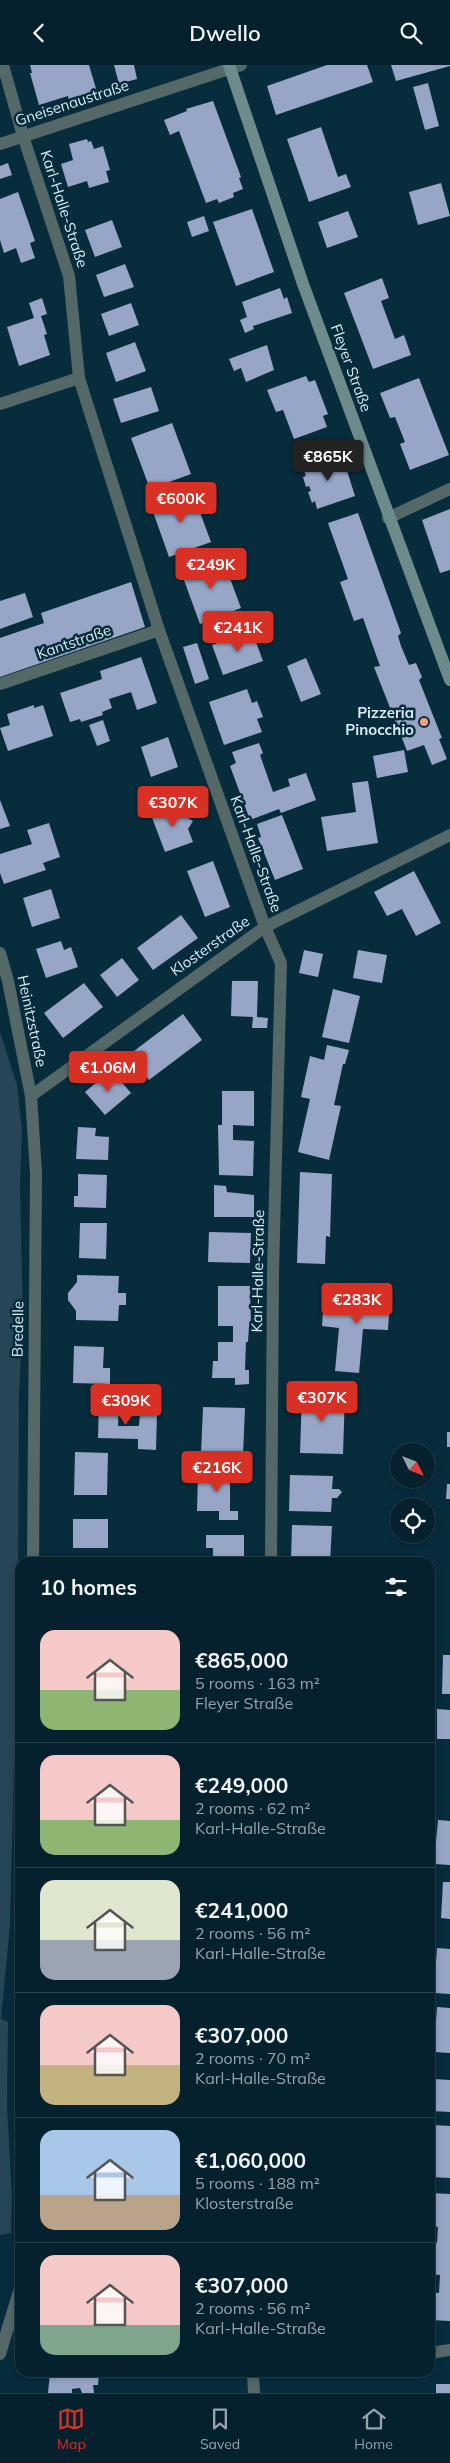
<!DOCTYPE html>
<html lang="en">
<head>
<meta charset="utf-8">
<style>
  :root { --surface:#05212d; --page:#132e39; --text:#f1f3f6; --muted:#97a3aa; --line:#263e49; --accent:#d93025 }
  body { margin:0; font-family:Mulish,sans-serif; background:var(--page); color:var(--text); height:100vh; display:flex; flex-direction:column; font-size:19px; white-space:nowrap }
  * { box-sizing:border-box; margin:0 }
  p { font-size:16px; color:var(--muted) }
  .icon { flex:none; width:28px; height:28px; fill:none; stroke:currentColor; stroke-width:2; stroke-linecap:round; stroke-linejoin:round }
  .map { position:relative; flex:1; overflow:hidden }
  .sheet { position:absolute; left:15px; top:1492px; width:420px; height:820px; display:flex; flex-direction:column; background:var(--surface); border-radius:15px; box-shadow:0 2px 8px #0003,0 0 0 1px var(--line) }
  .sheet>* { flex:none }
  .needle { width:32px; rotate:132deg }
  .controls { position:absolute; left:390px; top:1378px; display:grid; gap:10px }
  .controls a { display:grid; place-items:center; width:45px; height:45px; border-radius:50%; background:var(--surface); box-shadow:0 2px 8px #0003,0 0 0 1px var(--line); font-size:25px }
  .price { position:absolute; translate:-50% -42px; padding:0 11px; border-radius:5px; background:var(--accent); color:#fff; font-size:16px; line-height:32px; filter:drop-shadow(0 1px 2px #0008) }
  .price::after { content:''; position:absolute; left:50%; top:30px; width:15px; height:11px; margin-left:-8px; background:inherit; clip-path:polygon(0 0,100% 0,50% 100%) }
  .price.on { background:#222; color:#fff }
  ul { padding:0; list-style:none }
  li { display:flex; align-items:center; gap:15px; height:125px; padding:0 25px }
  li+li { border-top:1px solid var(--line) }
  li span { display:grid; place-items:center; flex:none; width:140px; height:100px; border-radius:15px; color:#555 }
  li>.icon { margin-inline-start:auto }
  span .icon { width:60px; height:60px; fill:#fffc; stroke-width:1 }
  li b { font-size:21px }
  h2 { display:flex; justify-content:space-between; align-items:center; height:60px; padding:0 25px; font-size:21px }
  header { display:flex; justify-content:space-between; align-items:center; height:65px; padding:0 25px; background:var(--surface); font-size:22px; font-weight:600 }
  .tab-bar { display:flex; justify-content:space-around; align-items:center; height:70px; border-top:1px solid var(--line); background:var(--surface); font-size:14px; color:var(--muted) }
  .tab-bar a { display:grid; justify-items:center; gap:2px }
  .tab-bar .on { color:var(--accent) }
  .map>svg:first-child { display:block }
  .green { fill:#264655 }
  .building { fill:#97a6c6 }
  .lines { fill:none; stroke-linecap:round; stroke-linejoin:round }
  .street { stroke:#556868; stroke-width:12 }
  .secondary { stroke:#6e8b8c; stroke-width:12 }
  .poi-dot { fill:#f39f86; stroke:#072c3c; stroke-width:2 }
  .labels { text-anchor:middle; stroke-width:5; stroke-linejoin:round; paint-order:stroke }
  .street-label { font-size:15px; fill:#d7eaf4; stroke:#072c3c }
  .poi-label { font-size:15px; font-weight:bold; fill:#d7eaf4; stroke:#072c3c; text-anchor:end }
</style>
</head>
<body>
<header><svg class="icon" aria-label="back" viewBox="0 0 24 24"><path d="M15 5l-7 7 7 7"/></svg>Dwello<svg class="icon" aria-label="search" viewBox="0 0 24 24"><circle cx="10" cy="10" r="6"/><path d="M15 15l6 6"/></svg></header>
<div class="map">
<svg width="450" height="2328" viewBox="0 0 450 2328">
  <rect width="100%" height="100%" fill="#072c3c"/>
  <polygon class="green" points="0,967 17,1020 22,1065 20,1120 23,1258 19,1328 18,1538 10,1860 1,1954 8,1957 7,2041 12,2132 11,2168 0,2170"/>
  <g class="building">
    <polygon points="30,0 89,0 97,27 69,35 68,31 39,40 30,8 32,8"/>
    <polygon points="114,0 134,0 137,14 119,19"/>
    <polygon points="327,0 367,0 373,17 276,50 267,21"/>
    <polygon points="391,0 450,0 450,1 396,16"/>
    <polygon points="428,18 439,61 425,65 413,22"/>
    <polygon points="213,36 241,112 239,113 243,124 233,128 234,132 219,138 217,134 206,138 179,66 170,70 164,55 187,46 186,44"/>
    <polygon points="321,62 338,112 346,109 351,122 309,137 287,74"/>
    <polygon points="87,74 88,77 91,76 94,84 103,81 110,105 106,106 109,117 89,123 87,116 68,122 61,99 73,95 69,79"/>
    <polygon points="8,98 12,110 0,114 0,101"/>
    <polygon points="441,118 450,151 418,160 409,127"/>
    <polygon points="18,127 35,176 30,178 35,193 21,198 16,183 4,188 0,175 0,134"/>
    <polygon points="252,144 274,207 236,221 213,157"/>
    <polygon points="348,146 358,172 327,183 318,157"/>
    <polygon points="204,151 209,166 192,172 187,157"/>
    <polygon points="112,155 122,182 95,192 85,165"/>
    <polygon points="125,199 134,222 104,232 96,210"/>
    <polygon points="382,213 389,233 381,236 395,274 404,270 411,290 373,304 344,228"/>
    <polygon points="280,223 284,234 287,232 292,248 253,261 254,264 245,268 240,255 247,252 242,237"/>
    <polygon points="42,233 47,249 41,251 47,269 44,270 50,290 19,301 7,262 34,253 29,238"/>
    <polygon points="131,238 139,260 109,271 101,249"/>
    <polygon points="135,277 146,306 116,317 106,288"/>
    <polygon points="267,280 274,305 246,317 241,303 234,306 229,294"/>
    <polygon points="306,311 309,317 315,315 328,349 323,351 327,362 294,374 283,345 276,347 267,325"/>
    <polygon points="419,313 449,390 410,405 400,379 405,377 395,352 390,353 380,328"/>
    <polygon points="151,322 159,346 121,358 113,334"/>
    <polygon points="172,358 191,409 150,424 131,373"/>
    <polygon points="342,390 355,431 317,444 315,436 312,438 308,427 311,426 309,421 306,422 303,412 306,411 303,403"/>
    <polygon points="192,426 211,477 169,492 151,441"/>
    <polygon points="450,444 450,505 440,508 422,455"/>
    <polygon points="358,448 401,568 398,571 401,581 409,600 416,598 422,612 419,615 442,673 439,674 447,694 432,700 424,680 407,686 374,602 380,601 363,553 354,556 340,517 348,514 328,458"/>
    <polygon points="222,492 241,543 200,559 181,507"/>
    <polygon points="131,517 145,562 0,612 0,573 44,558 41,548"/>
    <polygon points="25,528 33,552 0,564 0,536"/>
    <polygon points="252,566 263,596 223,610 212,580"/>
    <polygon points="197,578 209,614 195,619 183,582"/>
    <polygon points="141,592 157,638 137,645 131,627 109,634 112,643 102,647 103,650 81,657 80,654 70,657 60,628 102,614 100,606"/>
    <polygon points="306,593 321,629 301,637 287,601"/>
    <polygon points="247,624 252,638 257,636 263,652 257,654 262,667 224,680 209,637"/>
    <polygon points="34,640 34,643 43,640 53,671 8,686 0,663 10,660 7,649"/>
    <polygon points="103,655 110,676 97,681 89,660"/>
    <polygon points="168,672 178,702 151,712 141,682"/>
    <polygon points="259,678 263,688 260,690 273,727 290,721 288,714 306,708 316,735 281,748 279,744 250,755 230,701 236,698 232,687"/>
    <polygon points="404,685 408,707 377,713 373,691"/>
    <polygon points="368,716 378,778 327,786 321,752 356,747 352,718"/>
    <polygon points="0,735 10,761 0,764"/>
    <polygon points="179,739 184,751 193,756 188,764 193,777 165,787 151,750"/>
    <polygon points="282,750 303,804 275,815 258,773 261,772 257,759"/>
    <polygon points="49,758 60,792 43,798 46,805 4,819 0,808 0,789 32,779 27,765"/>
    <polygon points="213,796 230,842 205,852 187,806"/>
    <polygon points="414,806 441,858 416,871 402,844 387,851 374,827"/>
    <polygon points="51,824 60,853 32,862 23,833"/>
    <polygon points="181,850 198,873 153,905 137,883"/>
    <polygon points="61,876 64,885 71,882 78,902 46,913 36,884"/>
    <polygon points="304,885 323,889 318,912 299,908"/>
    <polygon points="358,885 387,890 382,918 353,913"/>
    <polygon points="122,893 139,915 117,932 100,910"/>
    <polygon points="232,916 258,916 257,952 268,953 267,963 252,963 253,952 231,951"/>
    <polygon points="84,918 103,942 63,973 44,948"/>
    <polygon points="333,924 360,931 349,978 322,972"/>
    <polygon points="183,949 202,975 149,1015 130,989"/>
    <polygon points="327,980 349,985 345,999 343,999 334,1040 341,1041 329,1095 298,1087 310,1034 301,1032 310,991 324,995"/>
    <polygon points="111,1005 131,1028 105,1050 85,1027"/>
    <polygon points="222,1026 254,1026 254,1061 233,1060 233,1075 254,1076 253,1111 219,1110 218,1060 222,1060"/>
    <polygon points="78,1062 96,1063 95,1071 109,1072 108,1095 76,1094"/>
    <polygon points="300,1107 332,1109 330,1172 326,1171 325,1199 297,1198"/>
    <polygon points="78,1109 107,1110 106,1143 74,1142 74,1131 78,1131"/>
    <polygon points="214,1120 226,1121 227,1127 254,1130 254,1152 214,1152"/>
    <polygon points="80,1158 107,1158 106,1194 79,1193"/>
    <polygon points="209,1167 251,1168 250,1198 208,1197"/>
    <polygon points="77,1210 119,1211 118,1228 126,1228 126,1240 119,1240 118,1256 76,1255 76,1246 68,1235 68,1228 77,1217"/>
    <polygon points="372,1218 391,1219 388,1265 363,1264 359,1308 335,1306 339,1263 322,1261 324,1235 370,1241"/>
    <polygon points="218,1221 250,1221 251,1261 249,1261 248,1277 246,1277 245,1305 249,1305 249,1319 235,1320 235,1313 212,1313 213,1296 218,1296 218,1277 233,1277 233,1261 218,1261"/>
    <polygon points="74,1281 104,1282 103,1303 110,1303 110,1319 73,1318"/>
    <polygon points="302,1327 345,1328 343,1389 300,1388"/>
    <polygon points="99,1333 119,1334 118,1361 139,1361 140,1348 157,1348 156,1385 138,1384 138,1374 98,1373"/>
    <polygon points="203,1342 245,1343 243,1390 201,1389"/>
    <rect x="447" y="1367" width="3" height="15"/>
    <polygon points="75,1387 108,1388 107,1430 74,1430"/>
    <polygon points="220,1401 240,1401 240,1409 230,1409 230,1446 238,1446 238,1455 219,1455 219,1446 197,1446 198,1409 220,1409"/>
    <polygon points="290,1410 333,1411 332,1424 339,1424 342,1427 337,1433 332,1433 331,1447 289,1446"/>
    <polygon points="447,1419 450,1419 450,1434 446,1434"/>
    <rect x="73" y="1454" width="35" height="29"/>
    <polygon points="292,1460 332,1461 330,1497 291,1495"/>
    <polygon points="206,1470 244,1470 244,1498 213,1498 213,1483 206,1483"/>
    <polygon points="443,1590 450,1590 450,1629 442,1629"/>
    <polygon points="437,1644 450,1645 450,1674 437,1674"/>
    <polygon points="438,1755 450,1756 450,1800 434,1799"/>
    <polygon points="443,1817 450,1817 450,1854 441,1853"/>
    <polygon points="437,1883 450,1884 450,1929 434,1928"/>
    <polygon points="437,1942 450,1943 450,1988 434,1987"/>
    <polygon points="433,2014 450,2015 450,2047 430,2046"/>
    <polygon points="432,2060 450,2061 450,2113 430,2112"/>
    <polygon points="430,2128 450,2129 450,2256 430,2255 430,2227 439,2228 440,2210 430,2209 430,2177 437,2178 438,2162 430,2161"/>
    <polygon points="50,2308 96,2308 99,2309 98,2320 93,2320 94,2328 82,2328 80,2323 72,2324 72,2328 48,2328"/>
    <rect x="436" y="2319" width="14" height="9"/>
  </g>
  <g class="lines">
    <g class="street">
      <polyline points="3,0 23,71 69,211 79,313 159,565 265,862 281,898 273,1207 271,1498"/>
      <polyline points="0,79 241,0"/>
      <polyline points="0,339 79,313"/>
      <polyline points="388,453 450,424"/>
      <polyline points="0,619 159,565"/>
      <polyline points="0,888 8,916 31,1031 36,1108 33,1498"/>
      <polyline points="31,1031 265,862 450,770"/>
      <polyline points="430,2288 450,2285"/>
      <polyline points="0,2289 20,2223"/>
      <polyline points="253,2308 254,2328"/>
    </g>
    <polyline class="secondary" points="229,0 303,219 450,615"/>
  </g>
  <circle class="poi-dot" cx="424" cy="657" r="5"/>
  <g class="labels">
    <g class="street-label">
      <text transform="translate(72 38) rotate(-18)" y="5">Gneisenaustraße</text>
      <text transform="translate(64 144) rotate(72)" y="5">Karl-Halle-Straße</text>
      <text transform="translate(351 303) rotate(70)" y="5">Fleyer Straße</text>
      <text transform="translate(74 577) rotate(-19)" y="5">Kantstraße</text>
      <text transform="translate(256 789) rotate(70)" y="5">Karl-Halle-Straße</text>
      <text transform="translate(210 881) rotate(-35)" y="5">Klosterstraße</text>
      <text transform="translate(32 956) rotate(78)" y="5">Heinitzstraße</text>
      <text transform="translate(258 1206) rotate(-89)" y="5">Karl-Halle-Straße</text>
      <text transform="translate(18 1264) rotate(-89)" y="5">Bredelle</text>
    </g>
    <g class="poi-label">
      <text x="414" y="653">Pizzeria<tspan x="414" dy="17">Pinocchio</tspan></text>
    </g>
  </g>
</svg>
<div class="controls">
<a><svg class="needle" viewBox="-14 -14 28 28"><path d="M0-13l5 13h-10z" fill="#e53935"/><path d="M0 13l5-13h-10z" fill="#97a3aa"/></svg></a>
<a><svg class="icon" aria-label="locate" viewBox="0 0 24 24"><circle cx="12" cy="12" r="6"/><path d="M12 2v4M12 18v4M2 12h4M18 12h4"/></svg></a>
</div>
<b class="price on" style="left:328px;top:417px">€865K</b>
<b class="price" style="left:181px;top:459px">€600K</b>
<b class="price" style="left:211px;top:525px">€249K</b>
<b class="price" style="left:238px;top:588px">€241K</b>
<b class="price" style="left:173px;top:763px">€307K</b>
<b class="price" style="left:108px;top:1028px">€1.06M</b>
<b class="price" style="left:357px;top:1260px">€283K</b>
<b class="price" style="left:322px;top:1358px">€307K</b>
<b class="price" style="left:126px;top:1361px">€309K</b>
<b class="price" style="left:217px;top:1428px">€216K</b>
<section class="sheet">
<h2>10 homes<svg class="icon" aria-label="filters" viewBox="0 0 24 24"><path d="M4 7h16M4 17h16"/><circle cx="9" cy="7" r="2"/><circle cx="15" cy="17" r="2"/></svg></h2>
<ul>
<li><span style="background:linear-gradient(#f6c9c9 60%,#8fb573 0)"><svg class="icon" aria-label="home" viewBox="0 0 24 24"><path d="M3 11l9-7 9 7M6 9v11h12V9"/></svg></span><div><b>€865,000</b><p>5 rooms · 163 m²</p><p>Fleyer Straße</p></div></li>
<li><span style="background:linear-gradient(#f6c9c9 65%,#8fb573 0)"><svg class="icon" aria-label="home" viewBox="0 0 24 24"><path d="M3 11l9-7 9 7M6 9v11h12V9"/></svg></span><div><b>€249,000</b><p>2 rooms · 62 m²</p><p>Karl-Halle-Straße</p></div></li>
<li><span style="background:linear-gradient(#dfe7d0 60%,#9aa5b1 0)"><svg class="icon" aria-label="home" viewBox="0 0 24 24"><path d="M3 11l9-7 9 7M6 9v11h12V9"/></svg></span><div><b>€241,000</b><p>2 rooms · 56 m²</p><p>Karl-Halle-Straße</p></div></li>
<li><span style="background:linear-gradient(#f6c9c9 60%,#c2b280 0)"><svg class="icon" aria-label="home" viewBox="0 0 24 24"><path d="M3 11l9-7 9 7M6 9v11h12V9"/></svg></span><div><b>€307,000</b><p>2 rooms · 70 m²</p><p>Karl-Halle-Straße</p></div></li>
<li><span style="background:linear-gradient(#a9c7e8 65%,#b9a48a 0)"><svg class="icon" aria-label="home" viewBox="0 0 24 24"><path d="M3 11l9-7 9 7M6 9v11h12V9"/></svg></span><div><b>€1,060,000</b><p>5 rooms · 188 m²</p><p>Klosterstraße</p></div></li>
<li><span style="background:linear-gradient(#f6c9c9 70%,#7fa58c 0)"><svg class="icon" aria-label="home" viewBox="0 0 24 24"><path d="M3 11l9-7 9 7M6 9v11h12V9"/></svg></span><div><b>€307,000</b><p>2 rooms · 56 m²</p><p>Karl-Halle-Straße</p></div></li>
</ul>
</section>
</div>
<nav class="tab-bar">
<a class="on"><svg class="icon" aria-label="map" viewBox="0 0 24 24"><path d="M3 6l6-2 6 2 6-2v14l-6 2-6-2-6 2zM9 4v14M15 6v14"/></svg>Map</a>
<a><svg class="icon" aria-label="saved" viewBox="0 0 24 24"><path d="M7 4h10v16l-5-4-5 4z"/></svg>Saved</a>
<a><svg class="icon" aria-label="home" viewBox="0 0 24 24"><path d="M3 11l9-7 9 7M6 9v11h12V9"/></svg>Home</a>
</nav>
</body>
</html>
